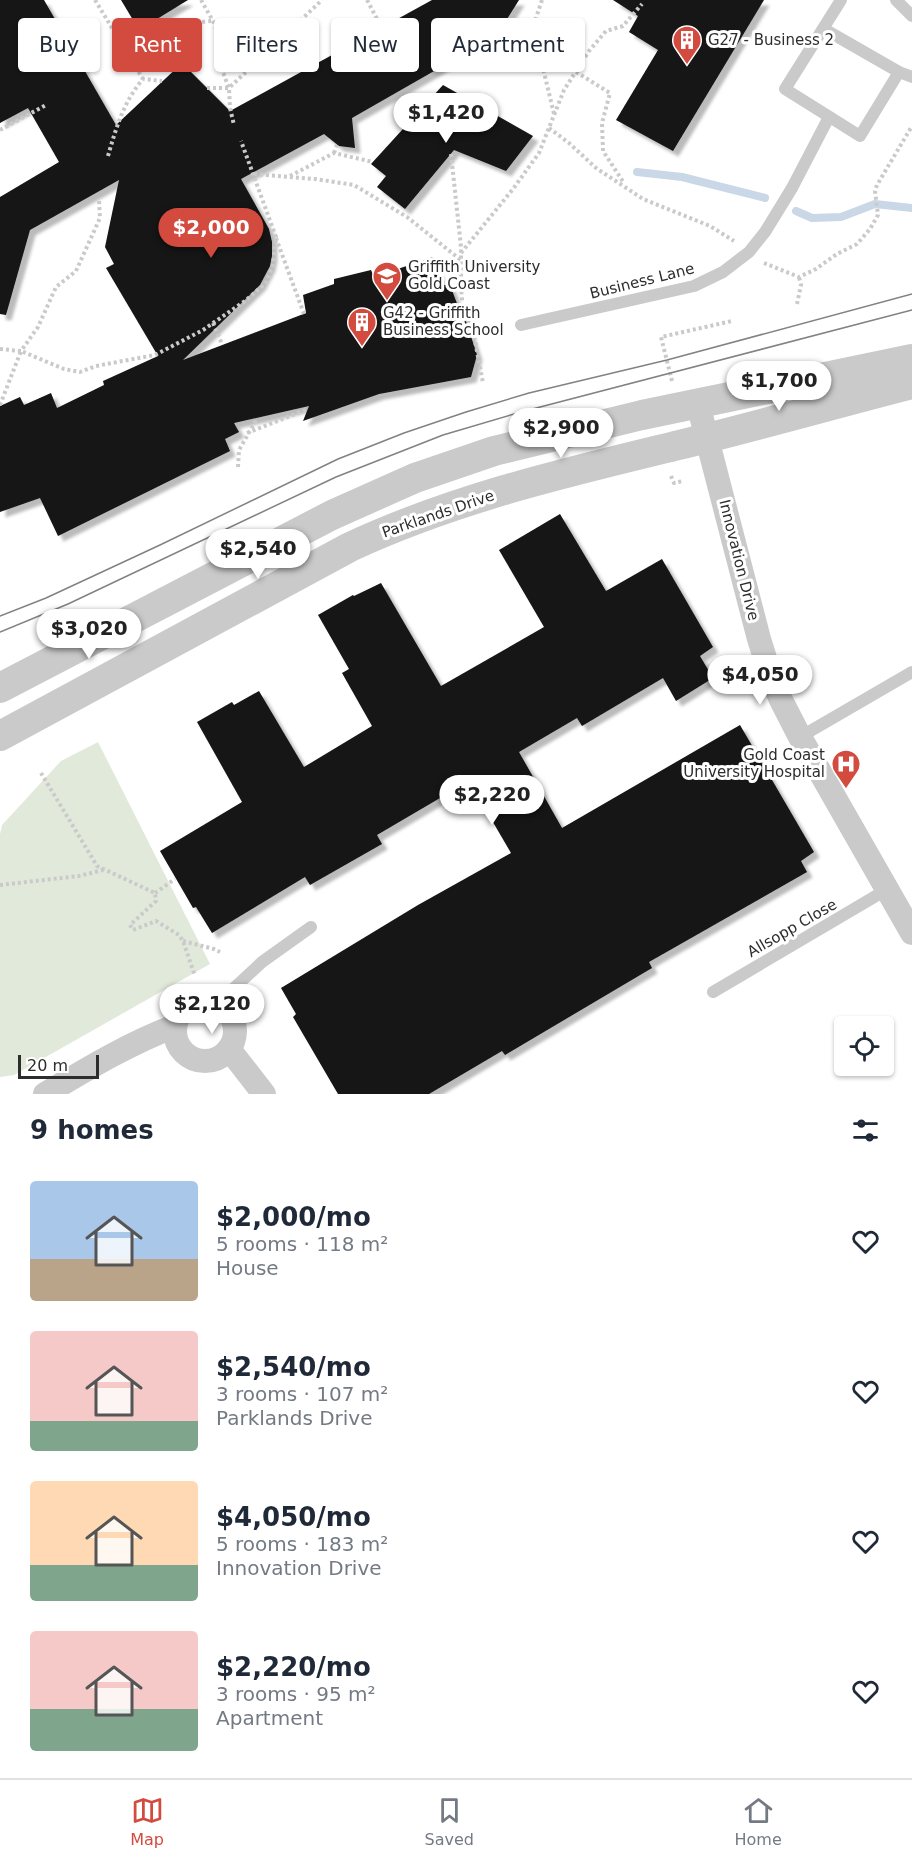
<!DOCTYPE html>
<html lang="en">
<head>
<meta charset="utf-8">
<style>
  :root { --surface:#fff; --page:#f6f6f7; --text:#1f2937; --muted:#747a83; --line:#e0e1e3; --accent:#d34a3f }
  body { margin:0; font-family:"DejaVu Sans",sans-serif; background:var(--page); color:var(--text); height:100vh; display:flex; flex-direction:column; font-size:22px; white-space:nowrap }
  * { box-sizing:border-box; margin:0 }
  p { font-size:20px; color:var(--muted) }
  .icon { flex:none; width:33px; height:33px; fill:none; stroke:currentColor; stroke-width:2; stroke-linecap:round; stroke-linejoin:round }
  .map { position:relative; height:1094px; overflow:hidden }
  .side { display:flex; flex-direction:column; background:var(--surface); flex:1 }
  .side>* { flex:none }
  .banner { position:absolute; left:18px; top:18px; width:600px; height:54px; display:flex; gap:12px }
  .buttons { position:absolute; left:834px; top:1016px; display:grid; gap:12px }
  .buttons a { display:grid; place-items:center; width:60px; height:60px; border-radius:6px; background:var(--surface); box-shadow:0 2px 4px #0004; font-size:30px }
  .scale { position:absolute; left:18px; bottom:15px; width:81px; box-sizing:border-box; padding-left:6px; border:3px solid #2d2d2d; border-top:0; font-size:16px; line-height:21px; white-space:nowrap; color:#2d2d2d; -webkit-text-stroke:4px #fff; paint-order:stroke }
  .price { position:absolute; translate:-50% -51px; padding:0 14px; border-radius:21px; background:#fff; color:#222; font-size:20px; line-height:39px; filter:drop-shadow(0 2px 3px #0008) }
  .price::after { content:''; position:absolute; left:50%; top:36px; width:18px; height:14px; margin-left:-9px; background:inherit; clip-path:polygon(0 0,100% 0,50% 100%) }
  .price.current { background:var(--accent); color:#fff }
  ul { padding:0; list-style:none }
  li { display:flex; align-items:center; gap:18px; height:150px; padding:0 30px }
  li span { display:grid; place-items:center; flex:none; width:168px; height:120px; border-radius:6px; color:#555 }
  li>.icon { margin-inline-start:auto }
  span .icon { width:72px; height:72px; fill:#fffc; stroke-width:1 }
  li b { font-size:26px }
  h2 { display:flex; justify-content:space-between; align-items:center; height:72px; padding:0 30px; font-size:26px }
  .tag { padding:0 21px; border-radius:6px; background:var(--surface); box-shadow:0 2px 4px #0004; font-size:21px; line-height:54px }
  .tag.current { background:var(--accent); color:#fff }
  .tabs { display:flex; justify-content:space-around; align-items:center; height:84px; border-top:2px solid var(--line); background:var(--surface); font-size:16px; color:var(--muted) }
  .tabs a { display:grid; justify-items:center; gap:3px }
  .tabs .current { color:var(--accent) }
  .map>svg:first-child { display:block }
  .green { fill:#e1e9db }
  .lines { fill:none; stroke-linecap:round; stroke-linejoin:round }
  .stream { stroke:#c9d7e7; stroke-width:8 }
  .building { fill:#141414; filter:url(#shadow) }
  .path { stroke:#cacaca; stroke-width:4; stroke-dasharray:3 3; stroke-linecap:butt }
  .service { stroke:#cacaca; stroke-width:12 }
  .minor { stroke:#cacaca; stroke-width:24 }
  .tertiary { stroke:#cacaca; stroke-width:30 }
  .tram { stroke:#828282; stroke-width:1.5 }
  .labels { text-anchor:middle; stroke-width:6; stroke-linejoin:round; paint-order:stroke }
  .poi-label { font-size:15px; fill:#2d2d2d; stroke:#fff; text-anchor:start }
  .street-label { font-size:15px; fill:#2d2d2d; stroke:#fff }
</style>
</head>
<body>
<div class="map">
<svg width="912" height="1094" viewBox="0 0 912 1094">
  <defs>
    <filter id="shadow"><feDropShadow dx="5.5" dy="5.5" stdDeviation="1.5" flood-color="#0004"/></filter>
  </defs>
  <rect width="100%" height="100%" fill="#fff"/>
  <polygon class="green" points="98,742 210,964 14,1075 0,1077 0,834 2,825 61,761"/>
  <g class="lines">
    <g class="stream">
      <polyline points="637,172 682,177 765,198"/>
      <polyline points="796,211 812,218 841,217 875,204 912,208"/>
    </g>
  </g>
  <g class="building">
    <polygon points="0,0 44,0 116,125 182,63 230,111 432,0 519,0 497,35 352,118 355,148 339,146 324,134 241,179 269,229 272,242 272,256 270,266 260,285 183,360 306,313 303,295 334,284 334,279 371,270 374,277 433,257 443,285 450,285 464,322 466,321 477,355 471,377 379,394 303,421 309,406 234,423 239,432 225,439 230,451 58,536 40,498 0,512 0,406 20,397 24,405 51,393 57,408 104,385 103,381 158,356 106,268 114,264 105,247 119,180 30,230 6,315 0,314 0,197 59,162 28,108 0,123"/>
    <polygon points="121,0 188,0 139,30"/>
    <polygon points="613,0 764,0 673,151 616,120 658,50 629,32 638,16"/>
    <polygon points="443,85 533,136 506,171 454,150 405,209 377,187 386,176 371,164"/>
    <polygon points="560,514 606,591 662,559 713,647 700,656 713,678 676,701 663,678 582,726 577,718 519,752 562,828 740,725 814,852 801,861 807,872 649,962 652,968 505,1055 502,1051 429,1094 338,1094 293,1017 296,1014 281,988 418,905 511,853 469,781 377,835 382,844 310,885 305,877 212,933 196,907 193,908 160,851 242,802 197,722 232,702 234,705 259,691 304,767 372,726 342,673 349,669 318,615 353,595 354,596 381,583 441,686 544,627 499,550"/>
  </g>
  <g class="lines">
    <g class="path">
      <polyline points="95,0 143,79"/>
      <polyline points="201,0 213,21 219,36 222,70 229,88 230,108 234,125"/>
      <polyline points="367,0 382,28"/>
      <polyline points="542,0 536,18 535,35 554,114"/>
      <path d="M122,46C147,34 186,22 213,21"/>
      <polyline points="576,72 610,93 602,123 603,151 624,183"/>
      <polyline points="207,88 229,88 322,0"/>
      <polyline points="549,128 569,143 596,168 643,199 710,226 734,241"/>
      <polyline points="0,130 46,105"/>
      <polyline points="334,153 337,145"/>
      <polyline points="451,154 461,247 461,288 463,310 473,330 483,383"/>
      <path d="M108,156C116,128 124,101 143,79L162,81"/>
      <polyline points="254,174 315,179 354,185 407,217 462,261"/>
      <polyline points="290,176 334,153 373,162"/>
      <polyline points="276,238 304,314"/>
      <polyline points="461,253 513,189 539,153 564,90 589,51 606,31 623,26 642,4"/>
      <polyline points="764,263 799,277 816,269 837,254 857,244 870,229 878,215 875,191 877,185 912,126"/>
      <polyline points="797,304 801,285 799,277"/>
      <polyline points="213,323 222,344"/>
      <polyline points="0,349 21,351 38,327 56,287 76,271 100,218 99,201"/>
      <polyline points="672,381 661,337 732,321"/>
      <polyline points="0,405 21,351 64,369 80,372 96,366 155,355 203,330 245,301 266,283 273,265 276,237 241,141"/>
      <polyline points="247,433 308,409"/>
      <polyline points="238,467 239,450 255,422 254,418"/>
      <polyline points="671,476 674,483 683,481"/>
      <polyline points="41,773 97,866 155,893 156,901 130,925 133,930 156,921 179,935 183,941 195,976"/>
      <polyline points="0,885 79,876 103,870"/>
      <polyline points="155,893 175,879"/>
      <polyline points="183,941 214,949 220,952"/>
    </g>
    <g class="service">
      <polyline points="841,0 785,89 860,136 899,72"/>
      <polyline points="896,0 912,16"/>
      <polyline points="824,29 899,72 912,77"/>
      <polyline points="521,325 694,286 723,272 749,252 765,232 792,188 829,117"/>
      <polyline points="800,737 912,672"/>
      <polyline points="713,992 886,890"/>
      <polyline points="218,1003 262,962 311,927"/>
    </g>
    <g class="minor">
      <polyline points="698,404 759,639 770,674 781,700 800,737 912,933"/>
      <circle cx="205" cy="1031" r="30"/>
      <polyline points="229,1049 264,1094"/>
      <path d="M45,1094C87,1069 128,1044 175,1026"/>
    </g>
    <g class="tertiary">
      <polyline points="0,688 332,515 415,478 494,451 642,415 912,359"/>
      <path d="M0,736L350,547C455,498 568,472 679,445C757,426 834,404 912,384"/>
    </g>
    <g class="tram">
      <polyline points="0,616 46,598 160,545 338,459 404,433 466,412 529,393 667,360 912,294"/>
      <polyline points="0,632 68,604 336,477 443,435 521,412 912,310"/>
    </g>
  </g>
  <defs>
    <g id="building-pin" transform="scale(1.5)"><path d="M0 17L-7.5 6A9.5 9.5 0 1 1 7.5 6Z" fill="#d34a3f" stroke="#fff"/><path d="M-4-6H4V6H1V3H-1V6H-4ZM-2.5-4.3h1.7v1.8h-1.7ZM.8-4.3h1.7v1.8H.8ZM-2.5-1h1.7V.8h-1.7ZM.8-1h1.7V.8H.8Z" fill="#fff"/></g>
    <g id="university-pin" transform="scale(1.5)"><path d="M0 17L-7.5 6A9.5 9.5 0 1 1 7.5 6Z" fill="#d34a3f" stroke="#fff"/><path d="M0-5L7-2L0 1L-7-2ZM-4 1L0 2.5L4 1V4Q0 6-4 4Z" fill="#fff"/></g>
    <g id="hospital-pin" transform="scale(1.5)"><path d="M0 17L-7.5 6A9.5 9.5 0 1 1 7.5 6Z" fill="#d34a3f" stroke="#fff"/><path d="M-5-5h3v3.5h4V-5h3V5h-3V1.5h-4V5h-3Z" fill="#fff"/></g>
  </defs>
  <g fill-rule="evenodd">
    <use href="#building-pin" x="687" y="40"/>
    <use href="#university-pin" x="387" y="276"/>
    <use href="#building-pin" x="362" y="322"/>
    <use href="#hospital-pin" x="846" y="764"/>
  </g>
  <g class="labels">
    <g class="poi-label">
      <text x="708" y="45">G27 - Business 2</text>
      <text x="408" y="272">Griffith University<tspan x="408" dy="17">Gold Coast</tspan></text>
      <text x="383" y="318">G42 - Griffith<tspan x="383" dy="17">Business School</tspan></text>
      <text x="825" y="760" text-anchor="end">Gold Coast<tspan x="825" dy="17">University Hospital</tspan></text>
    </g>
    <g class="street-label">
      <text transform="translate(642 281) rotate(-14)" y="5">Business Lane</text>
      <text transform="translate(438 514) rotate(-19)" y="5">Parklands Drive</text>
      <text transform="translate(739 560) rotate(76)" y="5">Innovation Drive</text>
      <text transform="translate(792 928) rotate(-30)" y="5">Allsopp Close</text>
    </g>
  </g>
</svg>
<div class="buttons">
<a><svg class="icon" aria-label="locate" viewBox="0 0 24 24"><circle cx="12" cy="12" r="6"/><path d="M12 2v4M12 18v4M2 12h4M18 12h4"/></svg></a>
</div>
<div class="scale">20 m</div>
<b class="price" style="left:446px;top:144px">$1,420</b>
<b class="price current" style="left:211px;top:259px">$2,000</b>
<b class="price" style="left:779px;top:412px">$1,700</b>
<b class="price" style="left:561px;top:459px">$2,900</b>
<b class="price" style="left:258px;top:580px">$2,540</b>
<b class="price" style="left:89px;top:660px">$3,020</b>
<b class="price" style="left:760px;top:706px">$4,050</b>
<b class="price" style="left:492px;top:826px">$2,220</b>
<b class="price" style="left:212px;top:1035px">$2,120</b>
<div class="banner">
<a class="tag">Buy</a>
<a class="tag current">Rent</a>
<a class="tag">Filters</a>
<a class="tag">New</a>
<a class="tag">Apartment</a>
</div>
</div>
<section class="side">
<h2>9 homes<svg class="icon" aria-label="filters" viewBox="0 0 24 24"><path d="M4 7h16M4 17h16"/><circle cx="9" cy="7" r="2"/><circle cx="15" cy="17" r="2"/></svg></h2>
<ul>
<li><span style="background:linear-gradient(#a9c7e8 65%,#b9a48a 0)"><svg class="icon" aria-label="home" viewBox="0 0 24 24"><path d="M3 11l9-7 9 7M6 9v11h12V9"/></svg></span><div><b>$2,000/mo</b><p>5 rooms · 118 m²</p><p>House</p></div><svg class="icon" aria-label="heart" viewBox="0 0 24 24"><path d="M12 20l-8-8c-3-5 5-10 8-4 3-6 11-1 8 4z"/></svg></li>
<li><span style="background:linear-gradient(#f6c9c9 75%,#7fa58c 0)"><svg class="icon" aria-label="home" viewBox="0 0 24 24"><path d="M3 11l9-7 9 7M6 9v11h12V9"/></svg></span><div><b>$2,540/mo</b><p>3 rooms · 107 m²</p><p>Parklands Drive</p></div><svg class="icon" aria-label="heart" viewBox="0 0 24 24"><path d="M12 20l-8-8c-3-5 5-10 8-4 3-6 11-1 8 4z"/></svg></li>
<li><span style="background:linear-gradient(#ffd9b3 70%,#7fa58c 0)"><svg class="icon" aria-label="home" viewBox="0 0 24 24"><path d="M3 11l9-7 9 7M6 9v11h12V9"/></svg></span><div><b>$4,050/mo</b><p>5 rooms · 183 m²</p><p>Innovation Drive</p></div><svg class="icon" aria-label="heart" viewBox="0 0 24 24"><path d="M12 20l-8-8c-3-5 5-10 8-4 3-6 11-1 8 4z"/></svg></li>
<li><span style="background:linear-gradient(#f6c9c9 65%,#7fa58c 0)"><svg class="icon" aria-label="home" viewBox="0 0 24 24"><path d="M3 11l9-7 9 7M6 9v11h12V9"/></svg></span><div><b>$2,220/mo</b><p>3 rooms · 95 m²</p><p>Apartment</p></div><svg class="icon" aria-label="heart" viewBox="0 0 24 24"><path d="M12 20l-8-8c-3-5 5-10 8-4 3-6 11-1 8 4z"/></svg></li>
</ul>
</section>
<nav class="tabs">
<a class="current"><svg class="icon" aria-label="map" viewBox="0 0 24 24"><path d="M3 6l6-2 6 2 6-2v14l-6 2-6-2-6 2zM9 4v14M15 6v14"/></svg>Map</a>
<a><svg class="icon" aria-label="saved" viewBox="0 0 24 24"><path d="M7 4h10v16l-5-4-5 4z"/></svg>Saved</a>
<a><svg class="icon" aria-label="home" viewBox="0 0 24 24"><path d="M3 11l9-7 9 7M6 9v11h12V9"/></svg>Home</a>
</nav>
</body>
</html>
